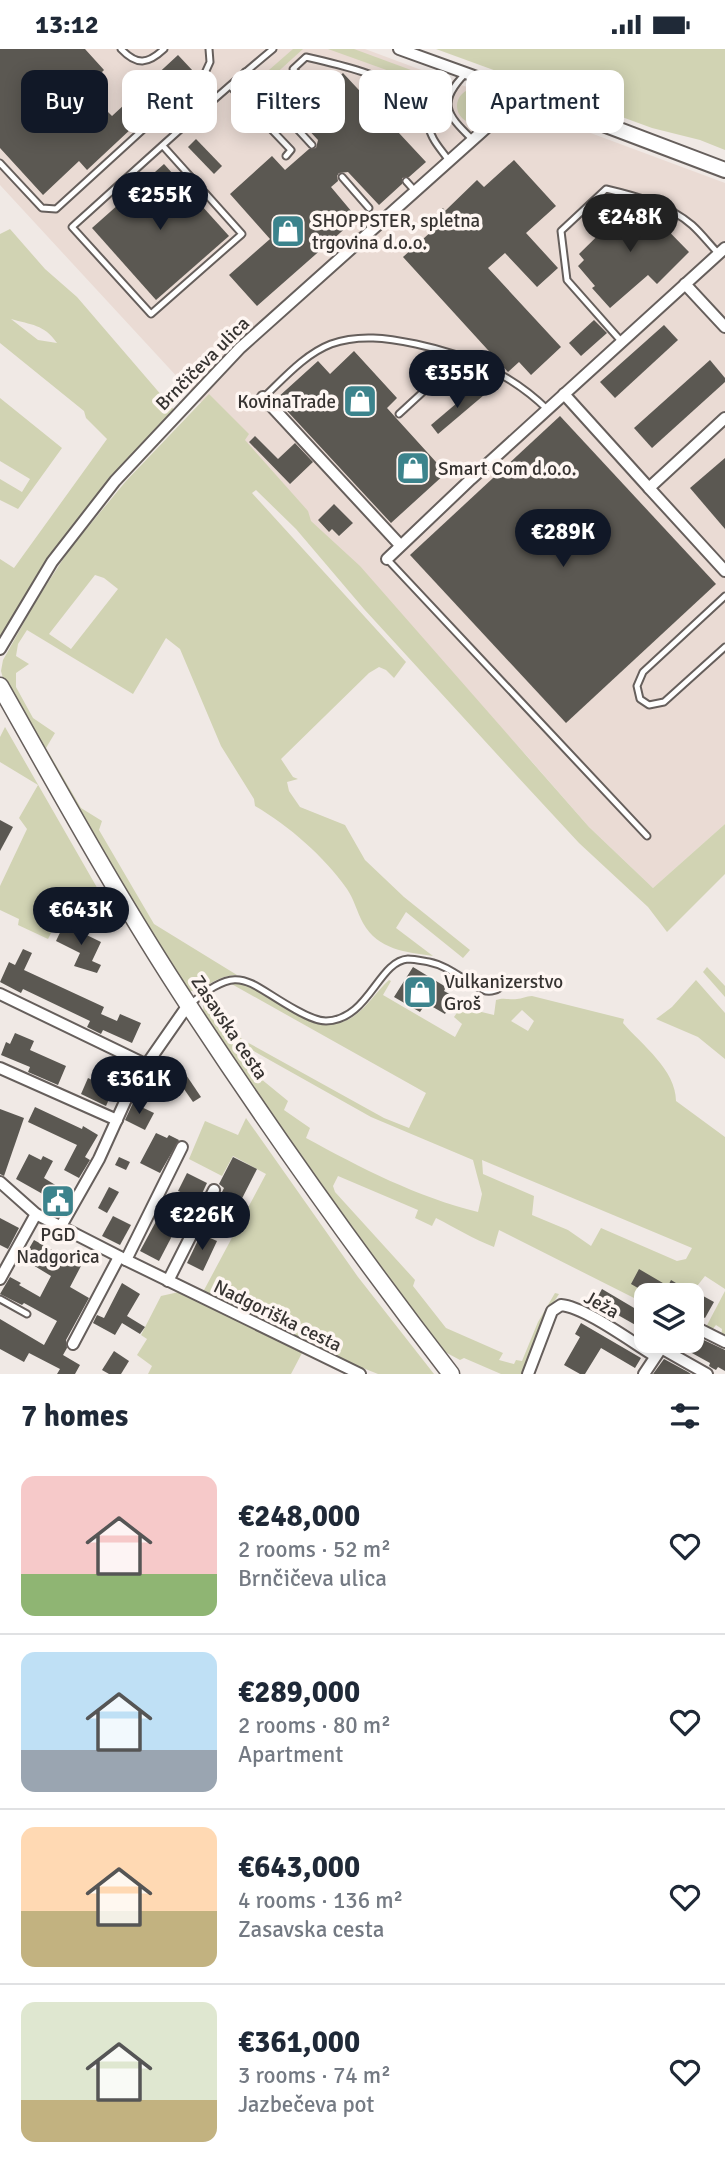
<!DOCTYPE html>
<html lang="en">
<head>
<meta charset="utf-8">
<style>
  :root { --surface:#fff; --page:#f2f2f3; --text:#1f2937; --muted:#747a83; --line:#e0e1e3; --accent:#111827 }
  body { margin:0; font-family:Signika,sans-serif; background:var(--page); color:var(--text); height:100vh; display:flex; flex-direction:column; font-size:26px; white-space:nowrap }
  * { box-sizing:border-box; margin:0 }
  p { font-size:23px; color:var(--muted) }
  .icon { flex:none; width:38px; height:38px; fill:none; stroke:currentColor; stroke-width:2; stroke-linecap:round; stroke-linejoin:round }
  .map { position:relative; height:1325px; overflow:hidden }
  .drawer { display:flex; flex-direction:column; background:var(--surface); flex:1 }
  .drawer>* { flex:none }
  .hud { position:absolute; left:21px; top:21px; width:684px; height:63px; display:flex; gap:14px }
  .fabs { position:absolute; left:634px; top:1234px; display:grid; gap:14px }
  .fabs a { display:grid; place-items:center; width:70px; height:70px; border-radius:14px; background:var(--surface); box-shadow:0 4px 18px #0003; font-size:35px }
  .price { position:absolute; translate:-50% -60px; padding:0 16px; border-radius:24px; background:var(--accent); color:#fff; font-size:23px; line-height:46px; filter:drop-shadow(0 2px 4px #0008) }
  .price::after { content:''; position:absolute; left:50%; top:42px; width:21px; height:16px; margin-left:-10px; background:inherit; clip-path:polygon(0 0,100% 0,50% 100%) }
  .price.on { background:#222; color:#fff }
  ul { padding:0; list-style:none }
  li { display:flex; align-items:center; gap:21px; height:175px; padding:0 21px }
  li+li { border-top:2px solid var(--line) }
  li span { display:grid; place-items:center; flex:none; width:196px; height:140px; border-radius:14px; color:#555 }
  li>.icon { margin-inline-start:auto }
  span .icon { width:84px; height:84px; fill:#fffc; stroke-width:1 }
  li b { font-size:30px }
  h2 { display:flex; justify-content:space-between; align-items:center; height:84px; padding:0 21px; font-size:30px }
  .chip { padding:0 24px; border-radius:14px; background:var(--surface); box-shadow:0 4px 18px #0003; font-size:24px; line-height:63px }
  .chip.on { background:var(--accent); color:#fff }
  .status { display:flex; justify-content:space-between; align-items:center; height:49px; padding:0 35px; background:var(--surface); direction:ltr }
  .status svg { height:19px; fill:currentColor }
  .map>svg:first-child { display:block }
  .built { fill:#eadbd4 }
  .green { fill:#d1d3b3; fill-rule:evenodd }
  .building { fill:#5b5852 }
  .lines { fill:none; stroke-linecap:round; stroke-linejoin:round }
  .lane-casing { stroke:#665f5c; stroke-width:9 }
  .street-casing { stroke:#665f5c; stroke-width:14 }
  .secondary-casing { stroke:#665f5c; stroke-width:18 }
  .primary-casing { stroke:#665f5c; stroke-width:19 }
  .lane { stroke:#fff; stroke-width:5 }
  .street { stroke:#fff; stroke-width:10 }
  .secondary { stroke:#fff; stroke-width:14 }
  .primary { stroke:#fff; stroke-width:16 }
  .labels { text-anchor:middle; stroke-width:7; stroke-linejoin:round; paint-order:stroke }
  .poi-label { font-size:19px; fill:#363331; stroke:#fef6f2; text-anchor:start }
  .street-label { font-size:19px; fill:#363331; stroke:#fef6f2 }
</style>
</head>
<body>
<div class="status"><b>13:12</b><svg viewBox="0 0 49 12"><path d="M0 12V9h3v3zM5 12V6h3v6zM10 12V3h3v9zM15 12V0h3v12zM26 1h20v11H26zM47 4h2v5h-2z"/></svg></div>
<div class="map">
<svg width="725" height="1325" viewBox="0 0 725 1325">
  <rect width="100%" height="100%" fill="#f0e9e5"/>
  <polygon class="built" points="0,0 365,0 725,134 725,775 653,839 589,778 528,708 0,136"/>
  <g class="green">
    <polygon points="293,0 303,0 271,29 269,21"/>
    <polygon points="328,0 354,0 438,31 442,35 435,58 422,37 406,28"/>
    <polygon points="436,0 725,0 725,101 700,91 652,79"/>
    <circle cx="474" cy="57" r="17"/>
    <path d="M10,180L45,220L77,248L175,362L50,509L0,589V510L14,519L107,390L86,369L84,362L0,294V185ZM11,270C31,276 44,275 57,294L38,291Z"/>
    <path d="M209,345L249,385L245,391L308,462L311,472L360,517L589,778L653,839L725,775V825L667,883L648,858L579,794L516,726L364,560L296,480L256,441L252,444L406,613L394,629L386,621L379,618L369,624L281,710L293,728L298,730L287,733L289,742L300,758L345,776L365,811L404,848L470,901L463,909L406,863L396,879L433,907C406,903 378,901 363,874C357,863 354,850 347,840C324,807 289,777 255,757L254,750L221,697L180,600L166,589L133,645L27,581L18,595L16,607L29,615L16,624V638L33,669L55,684L46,699L81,759L102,772L99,781L154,875L237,926C215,926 204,943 189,942L137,863L4,633L1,622L3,611L36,552L69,501L126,432ZM95,526L104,529L118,540L71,600L49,585Z"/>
    <polygon points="0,349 62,399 18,460 0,451 0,430 22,443 30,430 0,412"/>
    <polygon points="5,678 111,863 111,867 98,855 72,843 48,890 18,876 19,870 0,861 0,837 27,780 19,769 38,736 0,713 0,688"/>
    <polygon points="707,918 725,937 725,948 703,923"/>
    <path d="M389,931L391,932L383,946L455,988L462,975L454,968L461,958L494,966L496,951C504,948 509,951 517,950C522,950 526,947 532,947L624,970L623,974C642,996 676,1021 676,1052L725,1088V1240L705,1227L690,1246H646V1255L499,1181L494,1198C473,1190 456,1179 436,1169L432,1177L415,1169L418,1161L338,1127L333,1137L335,1143L415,1231L413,1237L446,1279L503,1304L499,1311L514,1315L516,1311L522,1312L538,1273L555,1244L559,1245L543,1270L523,1325H501L464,1309L460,1311L445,1303L428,1284L298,1107L203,964L204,948L232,983L245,992L384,1069L409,1079L426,1044L228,933C270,934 313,996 354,967C367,958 377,942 389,931ZM522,961L534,972L528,982L511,972ZM234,991L371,1068L473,1111L482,1145L478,1163C417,1148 361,1119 306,1089L310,1079L284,1061L288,1052L255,1025ZM482,1111L692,1199L686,1210L677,1212L601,1179L591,1197L568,1181L532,1166L534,1147L483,1125Z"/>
    <polygon points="696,931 725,964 725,1010 698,988 656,970 672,958"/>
    <polygon points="246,1069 358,1228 434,1325 378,1325 325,1304 203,1243 266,1125 233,1107 222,1127 189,1110 205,1072 238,1086"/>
    <polygon points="725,1242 725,1291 721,1289 722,1280 716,1276 711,1282 706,1278"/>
    <polygon points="179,1243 302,1304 291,1325 148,1325 152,1317 137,1306 147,1290 141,1286 161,1247"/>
  </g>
  <g class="building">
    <polygon points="0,0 85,0 104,21 85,40 112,67 178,6 193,22 87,121 79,112 43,146 0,99"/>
    <polygon points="323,22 333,33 343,24 426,113 409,128 402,129 402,135 379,156 348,123 339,124 337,127 338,132 331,138 357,169 257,257 229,226 270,190 230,145 272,107 285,121 309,100 316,99 318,91 286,57 304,40 311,40 312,33"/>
    <polygon points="244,59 252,68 245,74 237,65"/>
    <polygon points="196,90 222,117 214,125 188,98"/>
    <polygon points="514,111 556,157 526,184 558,219 537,238 505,204 488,219 561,298 531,326 519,313 508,323 403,208 433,181 427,174 443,159 445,162 477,131 484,138"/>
    <polygon points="164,115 229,187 156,251 92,179"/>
    <polygon points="633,152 642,155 689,203 657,235 648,226 610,259 592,239 595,237 578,217 584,211 579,205"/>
    <polygon points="594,271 607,284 581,307 569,294"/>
    <polygon points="664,276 678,291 615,349 600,333"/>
    <polygon points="354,302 397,349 387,359 446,424 391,474 276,350 318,312 330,325"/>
    <polygon points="710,311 725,329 725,333 652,399 634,379"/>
    <polygon points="477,337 484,346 438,385 431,376"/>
    <polygon points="560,367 716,535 566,674 410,506"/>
    <polygon points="255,387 278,410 295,394 313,413 290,435 249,393"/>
    <polygon points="725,409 725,480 690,439"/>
    <polygon points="334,455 353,474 339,487 332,480 329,483 318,471"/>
    <polygon points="0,771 13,778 0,802"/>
    <polygon points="64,875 101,893 92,912 101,916 97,924 74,917 80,904 56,892"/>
    <polygon points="23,900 32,904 24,921 104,958 101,965 117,972 120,965 141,974 132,994 103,981 101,985 87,978 90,972 23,940 21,944 0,933 9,913 15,916"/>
    <polygon points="413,918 446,938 444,942 455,948 445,965 426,954 420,963 394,948"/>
    <polygon points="15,984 34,992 30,1001 66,1017 58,1036 28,1023 30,1018 1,1006 6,993 10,995"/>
    <polygon points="176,1011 201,1048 193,1053 168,1017"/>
    <polygon points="88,1029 113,1041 106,1057 81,1045"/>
    <polygon points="133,1054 154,1064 145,1081 125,1071"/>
    <polygon points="35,1058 82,1080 83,1077 98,1086 85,1108 90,1111 79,1129 64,1121 77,1096 28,1073"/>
    <polygon points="0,1060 24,1069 4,1127 0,1125"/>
    <polygon points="156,1084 167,1089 169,1086 179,1091 160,1124 140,1114"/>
    <polygon points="29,1105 41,1111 43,1107 53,1112 44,1129 70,1145 59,1164 42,1157 48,1148 16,1130"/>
    <polygon points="119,1108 130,1113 126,1121 115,1116"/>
    <polygon points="233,1108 257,1120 229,1175 211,1165 224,1139 219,1135"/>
    <polygon points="187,1124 207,1134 199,1151 178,1142"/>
    <polygon points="109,1138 119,1143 107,1164 98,1159"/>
    <polygon points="166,1154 184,1164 159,1212 140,1202"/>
    <polygon points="113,1167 131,1176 120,1196 102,1187"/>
    <polygon points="0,1169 19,1179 8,1200 0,1196"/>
    <polygon points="201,1185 217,1192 203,1222 187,1214"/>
    <polygon points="34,1191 81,1217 70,1238 89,1249 66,1291 67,1299 63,1306 80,1316 75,1325 57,1325 60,1320 29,1304 24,1313 0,1300 0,1270 44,1296 57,1272 24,1254 22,1256 0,1245 10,1228 21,1234 19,1236 40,1248 51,1227 23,1210"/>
    <polygon points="639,1220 668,1237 671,1231 681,1237 678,1242 685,1246 650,1246 631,1235"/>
    <polygon points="122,1234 140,1245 127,1267 145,1278 140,1285 122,1274 115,1286 93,1274 97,1266 104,1269"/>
    <polygon points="602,1240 646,1266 646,1282 595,1253"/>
    <polygon points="694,1242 714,1253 705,1269 691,1262 691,1247"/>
    <polygon points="581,1274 641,1309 635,1319 601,1299 585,1325 580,1325 564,1316 580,1288 575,1285"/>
    <polygon points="691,1285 725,1301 725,1322 718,1318 716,1321 712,1319 709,1317 710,1314 681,1298 685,1292 691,1292"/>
    <polygon points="114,1302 129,1312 121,1325 109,1325 102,1321"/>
    <polygon points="664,1310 688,1323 691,1325 653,1325"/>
  </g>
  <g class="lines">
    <g class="lane-casing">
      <g id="lane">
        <path d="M121,0C137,17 148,15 164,0"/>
        <polyline points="245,23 312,96"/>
        <path d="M466,24C437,53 446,65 472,90"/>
        <path d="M308,36L293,20L306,8C337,15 390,27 414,49C425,60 426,76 433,89C437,97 444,104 449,112"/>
        <polyline points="230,37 291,101 286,107"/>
        <path d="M163,97L242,185L151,265L72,178C139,118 204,57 273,0"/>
        <polyline points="0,114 42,159 56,160 205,24 210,13 209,0"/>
        <polyline points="342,128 369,159"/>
        <polyline points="406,132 415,142"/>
        <path d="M621,292L567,231L561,182L606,140C636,147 669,156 692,176C702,185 710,196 719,205"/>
        <path d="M264,348C284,329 305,305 331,295C359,285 387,289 416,295C467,306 510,324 548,361"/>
        <polyline points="399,365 463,306"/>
        <polyline points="387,510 647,787"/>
        <polyline points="725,547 643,623 637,637 640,650 649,656 664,653 725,598"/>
        <path d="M189,956C241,912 245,933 296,961C305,966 316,972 326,972C369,971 378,912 408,910C414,910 423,912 429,913C450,917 466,934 486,942C497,943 501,939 506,930"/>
        <polyline points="0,1250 27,1265"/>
      </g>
    </g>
    <g class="street-casing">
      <g id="street">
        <polyline points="685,235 725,278"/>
        <polyline points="564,345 649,439 725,369"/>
        <polyline points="263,348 400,496"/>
        <polyline points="649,439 725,522"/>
        <polyline points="387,510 471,430 725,199"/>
        <polyline points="0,600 52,513 115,432 240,299 524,45 399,0"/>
        <polyline points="0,945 145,1015"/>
        <polyline points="0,1019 117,1071"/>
        <polyline points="0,1133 36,1165 126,1211 360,1325"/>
        <polyline points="61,1177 99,1110 133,1035 188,956"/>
        <polyline points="126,1211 182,1098"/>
        <polyline points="0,1230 36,1165"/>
        <polyline points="168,1232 214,1141"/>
        <polyline points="691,1276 725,1293"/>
        <polyline points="73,1295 119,1208"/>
        <polyline points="661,1299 707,1325"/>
        <path d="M528,1325L552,1262L561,1256C585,1258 633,1294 655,1307"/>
        <polyline points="644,1325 666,1292"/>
      </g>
    </g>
    <g class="secondary-casing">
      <polyline id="secondary" points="524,45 725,121"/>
    </g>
    <g class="primary-casing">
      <path id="primary" d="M0,637C61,745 121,854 189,957C272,1083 359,1206 451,1325"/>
    </g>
    <use href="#lane" class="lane"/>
    <use href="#street" class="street"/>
    <use href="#secondary" class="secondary"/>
    <use href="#primary" class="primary"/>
  </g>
  <defs>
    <g id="shop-square" transform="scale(1.75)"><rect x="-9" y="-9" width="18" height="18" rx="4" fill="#3c838c" stroke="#fef6f2"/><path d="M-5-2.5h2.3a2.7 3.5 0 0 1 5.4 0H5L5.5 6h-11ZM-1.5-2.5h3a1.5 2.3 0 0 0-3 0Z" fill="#fff"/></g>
    <g id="civic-square" transform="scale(1.75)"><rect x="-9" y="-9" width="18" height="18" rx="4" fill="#3c838c" stroke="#fef6f2"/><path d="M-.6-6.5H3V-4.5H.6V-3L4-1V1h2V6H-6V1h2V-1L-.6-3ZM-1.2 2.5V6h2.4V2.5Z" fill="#fff"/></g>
  </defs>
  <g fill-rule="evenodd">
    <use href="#shop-square" x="288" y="182"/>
    <use href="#shop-square" x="360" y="352"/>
    <use href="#shop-square" x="413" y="419"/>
    <use href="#shop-square" x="420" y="943"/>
    <use href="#civic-square" x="58" y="1152"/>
  </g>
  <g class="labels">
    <g class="poi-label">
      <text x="312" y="178">SHOPPSTER, spletna<tspan x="312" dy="22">trgovina d.o.o.</tspan></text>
      <text x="336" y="359" text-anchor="end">KovinaTrade</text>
      <text x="438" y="426">Smart Com d.o.o.</text>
      <text x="444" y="939">Vulkanizerstvo<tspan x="444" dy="22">Groš</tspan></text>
      <text x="58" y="1192" text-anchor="middle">PGD<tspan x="58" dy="22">Nadgorica</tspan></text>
    </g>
    <g class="street-label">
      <text transform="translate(202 314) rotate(-45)" y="7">Brnčičeva ulica</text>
      <text transform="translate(230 978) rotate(56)" y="7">Zasavska cesta</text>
      <text transform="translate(602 1255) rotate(29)" y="7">Ježa</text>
      <text transform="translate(278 1266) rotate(26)" y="7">Nadgoriška cesta</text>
    </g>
  </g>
</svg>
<div class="fabs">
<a><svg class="icon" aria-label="layers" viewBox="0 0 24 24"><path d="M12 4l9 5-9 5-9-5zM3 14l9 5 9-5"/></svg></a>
</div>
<b class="price" style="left:160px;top:183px">€255K</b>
<b class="price on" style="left:630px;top:205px">€248K</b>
<b class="price" style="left:457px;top:361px">€355K</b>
<b class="price" style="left:563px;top:520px">€289K</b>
<b class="price" style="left:81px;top:898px">€643K</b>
<b class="price" style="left:139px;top:1067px">€361K</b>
<b class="price" style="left:202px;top:1203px">€226K</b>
<div class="hud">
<a class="chip on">Buy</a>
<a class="chip">Rent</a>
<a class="chip">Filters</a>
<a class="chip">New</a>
<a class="chip">Apartment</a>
</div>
</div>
<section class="drawer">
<h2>7 homes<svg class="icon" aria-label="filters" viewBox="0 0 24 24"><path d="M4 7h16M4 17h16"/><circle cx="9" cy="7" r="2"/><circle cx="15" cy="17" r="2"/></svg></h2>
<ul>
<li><span style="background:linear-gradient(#f6c9c9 70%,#8fb573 0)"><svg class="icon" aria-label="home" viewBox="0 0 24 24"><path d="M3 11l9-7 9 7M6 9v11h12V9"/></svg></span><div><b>€248,000</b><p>2 rooms · 52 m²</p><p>Brnčičeva ulica</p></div><svg class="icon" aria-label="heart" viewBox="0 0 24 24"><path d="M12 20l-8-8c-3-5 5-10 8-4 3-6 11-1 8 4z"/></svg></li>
<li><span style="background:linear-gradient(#bfe0f5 70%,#9aa5b1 0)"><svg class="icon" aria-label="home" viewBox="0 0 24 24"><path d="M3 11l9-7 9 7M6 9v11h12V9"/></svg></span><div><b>€289,000</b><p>2 rooms · 80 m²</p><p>Apartment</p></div><svg class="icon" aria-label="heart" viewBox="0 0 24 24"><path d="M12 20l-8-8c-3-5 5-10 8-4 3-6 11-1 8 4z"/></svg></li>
<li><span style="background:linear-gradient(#ffd9b3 60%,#c2b280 0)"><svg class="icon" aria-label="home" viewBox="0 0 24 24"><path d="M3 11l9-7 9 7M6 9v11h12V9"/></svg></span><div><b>€643,000</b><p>4 rooms · 136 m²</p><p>Zasavska cesta</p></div><svg class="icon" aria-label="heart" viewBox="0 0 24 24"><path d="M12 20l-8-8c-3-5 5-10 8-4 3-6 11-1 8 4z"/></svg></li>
<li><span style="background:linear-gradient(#dfe7d0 70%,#c2b280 0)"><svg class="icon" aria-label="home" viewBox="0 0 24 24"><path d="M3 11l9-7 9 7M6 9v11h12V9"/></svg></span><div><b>€361,000</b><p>3 rooms · 74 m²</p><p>Jazbečeva pot</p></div><svg class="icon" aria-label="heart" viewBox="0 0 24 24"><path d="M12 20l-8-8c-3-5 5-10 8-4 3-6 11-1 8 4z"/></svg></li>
</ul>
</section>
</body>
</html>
